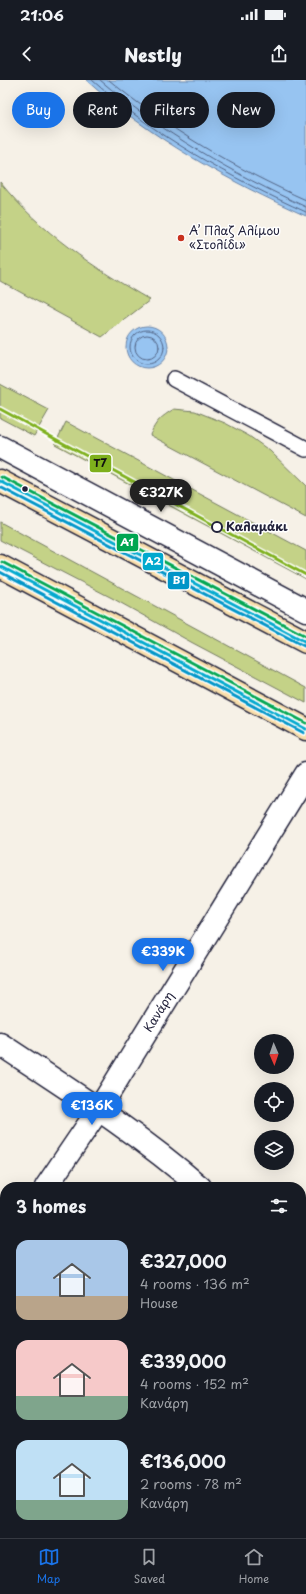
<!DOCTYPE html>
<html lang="en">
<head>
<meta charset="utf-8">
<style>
  :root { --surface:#171b24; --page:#242831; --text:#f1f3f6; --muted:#9ea1a6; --line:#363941; --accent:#1a73e8 }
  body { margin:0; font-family:"Playpen Sans",sans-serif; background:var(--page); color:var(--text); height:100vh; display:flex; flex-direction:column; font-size:15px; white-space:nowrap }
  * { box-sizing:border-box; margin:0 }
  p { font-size:13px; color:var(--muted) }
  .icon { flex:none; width:22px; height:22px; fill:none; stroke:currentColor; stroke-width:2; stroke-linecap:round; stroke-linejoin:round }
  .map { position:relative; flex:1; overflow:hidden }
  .drawer { position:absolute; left:0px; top:1102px; width:306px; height:356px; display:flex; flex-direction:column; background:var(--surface); border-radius:16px 16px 0 0; box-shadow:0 4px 16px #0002 }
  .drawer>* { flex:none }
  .banner { position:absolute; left:12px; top:12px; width:282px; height:36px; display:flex; gap:8px }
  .needle { width:26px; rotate:178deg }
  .controls { position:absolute; left:254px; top:954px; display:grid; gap:8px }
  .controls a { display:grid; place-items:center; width:40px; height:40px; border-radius:50%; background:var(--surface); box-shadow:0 4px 16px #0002; font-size:20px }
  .price { position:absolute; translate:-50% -34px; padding:0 9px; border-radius:14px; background:var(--accent); color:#fff; font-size:13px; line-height:26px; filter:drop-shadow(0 1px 2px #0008) }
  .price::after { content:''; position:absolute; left:50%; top:24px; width:12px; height:9px; margin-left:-6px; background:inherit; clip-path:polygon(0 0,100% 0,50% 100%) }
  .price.on { background:#222; color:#fff }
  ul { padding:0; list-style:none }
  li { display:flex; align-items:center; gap:12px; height:100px; padding:0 16px }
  li span { display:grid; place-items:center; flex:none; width:112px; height:80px; border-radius:12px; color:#555 }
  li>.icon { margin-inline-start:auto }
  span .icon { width:48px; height:48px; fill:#fffc; stroke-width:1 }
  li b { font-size:17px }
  h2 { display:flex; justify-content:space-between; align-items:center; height:48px; padding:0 16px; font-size:17px }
  .tag { padding:0 14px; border-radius:18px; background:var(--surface); box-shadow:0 4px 16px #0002; font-size:14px; line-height:36px }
  .tag.on { background:var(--accent); color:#fff }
  .status { display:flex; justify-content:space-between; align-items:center; height:28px; padding:0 20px; background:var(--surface); direction:ltr }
  .status svg { height:11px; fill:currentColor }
  header { display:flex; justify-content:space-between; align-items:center; height:52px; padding:0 16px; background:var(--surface); font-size:18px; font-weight:800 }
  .tabs { display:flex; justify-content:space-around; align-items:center; height:56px; border-top:1px solid var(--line); background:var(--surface); font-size:11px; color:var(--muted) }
  .tabs a { display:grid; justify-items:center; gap:2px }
  .tabs .on { color:var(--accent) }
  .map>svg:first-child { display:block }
  .green { fill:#c4d287; stroke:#737a61 }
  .water { fill:#97c4f1; stroke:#6883a8 }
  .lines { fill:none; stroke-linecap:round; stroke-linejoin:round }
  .shore { stroke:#516384; stroke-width:1 }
  .service-casing { stroke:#22223b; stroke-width:18 }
  .minor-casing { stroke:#22223b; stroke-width:25 }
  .trunk-casing { stroke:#22223b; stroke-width:25 }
  .service { stroke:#fff; stroke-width:15 }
  .minor { stroke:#fff; stroke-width:22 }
  .trunk { stroke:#f9deab; stroke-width:22 }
  .bus-1-casing { stroke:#fff; stroke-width:6 }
  .bus-2-casing { stroke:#fff; stroke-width:6 }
  .bus-3-casing { stroke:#fff; stroke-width:6 }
  .bus-1 { stroke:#00a9ce; stroke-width:3 }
  .bus-2 { stroke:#0095c8; stroke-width:3 }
  .bus-3 { stroke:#00a651; stroke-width:3 }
  .tram-1-casing { stroke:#fff; stroke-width:6 }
  .tram-1 { stroke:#7eb01c; stroke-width:3 }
  .poi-dot { fill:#c8321e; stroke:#fff; stroke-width:1.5 }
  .bus-dot { fill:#22223b; stroke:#fff; stroke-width:1.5 }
  .stop-dot { fill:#fff; stroke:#22223b; stroke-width:2 }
  .labels { text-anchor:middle; stroke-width:3; stroke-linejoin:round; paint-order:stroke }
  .poi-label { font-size:12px; fill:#22223b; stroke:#fff; text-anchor:start }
  .stop-label { font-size:12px; font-weight:bold; fill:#22223b; stroke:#fff; text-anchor:start }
  .street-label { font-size:12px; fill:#22223b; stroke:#fff }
  .line-badge { stroke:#fff; stroke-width:1.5 }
  .badge-label { font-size:11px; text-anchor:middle; font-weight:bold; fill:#fff }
  .pale-badge-label { font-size:11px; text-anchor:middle; font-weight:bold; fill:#111 }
</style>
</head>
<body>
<div class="status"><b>21:06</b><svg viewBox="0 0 49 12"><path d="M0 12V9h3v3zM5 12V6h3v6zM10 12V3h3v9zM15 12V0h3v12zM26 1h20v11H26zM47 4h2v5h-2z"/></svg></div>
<header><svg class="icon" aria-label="back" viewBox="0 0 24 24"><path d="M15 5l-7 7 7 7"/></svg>Nestly<svg class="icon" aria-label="share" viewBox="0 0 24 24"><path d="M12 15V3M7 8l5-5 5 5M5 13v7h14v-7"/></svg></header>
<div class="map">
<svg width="306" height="1458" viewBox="0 0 306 1458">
  <rect width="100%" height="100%" fill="#f6f1e7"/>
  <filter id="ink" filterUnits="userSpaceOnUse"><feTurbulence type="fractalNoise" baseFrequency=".025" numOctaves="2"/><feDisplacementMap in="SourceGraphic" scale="8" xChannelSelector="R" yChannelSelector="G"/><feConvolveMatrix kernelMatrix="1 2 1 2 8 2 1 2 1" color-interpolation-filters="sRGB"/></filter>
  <g filter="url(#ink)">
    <g class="green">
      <path d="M0,102C40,152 94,188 150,220L102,257L0,201Z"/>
      <polygon points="0,304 49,330 34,356 0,338"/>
      <path d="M174,329L195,331L225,343L249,356L270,371L306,406V438L150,355C156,341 161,337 174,329Z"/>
      <polygon points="66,342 306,471 306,499 55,364"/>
      <polygon points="0,442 306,608 306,623 191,562 112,518 0,460"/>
    </g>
    <g class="water">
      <path d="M86,0H306V136C228,101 150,58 86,0Z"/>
      <circle cx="147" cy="267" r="21"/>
    </g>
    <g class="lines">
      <g class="shore">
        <path d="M92,0C152,54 232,99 306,132"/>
        <path d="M100,0C161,52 233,94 306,127"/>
        <path d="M109,0C168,49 236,89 306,120"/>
        <circle cx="147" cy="267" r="17"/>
        <circle cx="147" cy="267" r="12"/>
      </g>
      <g class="service-casing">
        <polyline id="service" points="174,299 306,369"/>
      </g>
      <g class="minor-casing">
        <g id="minor">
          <polyline points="0,367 306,530"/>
          <path d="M0,964C68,1009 138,1053 200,1107"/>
          <polyline points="46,1107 99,1029 306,694"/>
          <polyline points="0,1174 5,1167"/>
          <polyline points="301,1199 306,1204"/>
        </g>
      </g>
      <g class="trunk-casing">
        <g id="trunk">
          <polyline points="0,401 306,562"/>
          <polyline points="0,486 306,649"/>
        </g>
      </g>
      <use href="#service" class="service"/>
      <use href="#minor" class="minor"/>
      <use href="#trunk" class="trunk"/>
      <g class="bus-1-casing">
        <g id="bus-1">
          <polyline points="0,401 306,562"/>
          <polyline points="0,486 306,649"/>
        </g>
      </g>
      <g class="bus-2-casing">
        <g id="bus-2">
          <polyline points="0,407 304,566"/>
          <polyline points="0,492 304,653"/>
        </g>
      </g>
      <g class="bus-3-casing">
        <g id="bus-3">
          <polyline points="2,397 306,556"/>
          <polyline points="2,482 306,643"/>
        </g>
      </g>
      <use href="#bus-1" class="bus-1"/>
      <use href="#bus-2" class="bus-2"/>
      <use href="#bus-3" class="bus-3"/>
      <g class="tram-1-casing">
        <polyline id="tram-1" points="0,329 306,495"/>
      </g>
      <use href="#tram-1" class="tram-1"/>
    </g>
  </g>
  <circle class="poi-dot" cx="181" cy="158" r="4"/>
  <circle class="bus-dot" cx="25" cy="409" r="3.5"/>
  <circle class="stop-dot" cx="217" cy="447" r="5"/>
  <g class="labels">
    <g class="poi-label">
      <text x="189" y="155">Α’ Πλαζ Αλίμου<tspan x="189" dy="14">«Στολίδι»</tspan></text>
    </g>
    <g class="stop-label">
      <text x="226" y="451">Καλαμάκι</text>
    </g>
    <g class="street-label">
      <text transform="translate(159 932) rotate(-58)" y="4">Κανάρη</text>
    </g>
  </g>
  <g class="line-badge">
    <rect x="89" y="374" width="23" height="19" rx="4" fill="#7eb01c"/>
    <rect x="116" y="453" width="23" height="19" rx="4" fill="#00a651"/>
    <rect x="142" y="472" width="22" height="19" rx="4" fill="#00a9ce"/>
    <rect x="167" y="491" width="23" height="19" rx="4" fill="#0095c8"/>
  </g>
  <g class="badge-label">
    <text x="127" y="466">Α1</text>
    <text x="153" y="485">Α2</text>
    <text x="179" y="504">Β1</text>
  </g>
  <g class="pale-badge-label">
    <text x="100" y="387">Τ7</text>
  </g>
</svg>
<div class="controls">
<a><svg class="needle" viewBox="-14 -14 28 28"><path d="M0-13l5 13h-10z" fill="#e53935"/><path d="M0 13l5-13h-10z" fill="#9ea1a6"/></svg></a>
<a><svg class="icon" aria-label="locate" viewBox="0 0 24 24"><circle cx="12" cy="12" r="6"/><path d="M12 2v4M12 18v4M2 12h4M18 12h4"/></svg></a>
<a><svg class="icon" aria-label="layers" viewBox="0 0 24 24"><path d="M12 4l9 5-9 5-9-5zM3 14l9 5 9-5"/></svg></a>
</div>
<b class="price on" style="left:161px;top:433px">€327K</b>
<b class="price" style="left:163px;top:892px">€339K</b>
<b class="price" style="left:92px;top:1046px">€136K</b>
<div class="banner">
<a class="tag on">Buy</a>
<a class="tag">Rent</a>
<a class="tag">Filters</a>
<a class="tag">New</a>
</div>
<section class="drawer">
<h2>3 homes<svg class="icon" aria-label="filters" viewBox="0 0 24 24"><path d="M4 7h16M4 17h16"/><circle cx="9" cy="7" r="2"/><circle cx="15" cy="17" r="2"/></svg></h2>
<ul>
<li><span style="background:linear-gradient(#a9c7e8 70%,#b9a48a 0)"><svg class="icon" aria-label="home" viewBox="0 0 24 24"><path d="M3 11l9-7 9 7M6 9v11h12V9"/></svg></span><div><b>€327,000</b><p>4 rooms · 136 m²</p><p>House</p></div></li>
<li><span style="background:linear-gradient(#f6c9c9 70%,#7fa58c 0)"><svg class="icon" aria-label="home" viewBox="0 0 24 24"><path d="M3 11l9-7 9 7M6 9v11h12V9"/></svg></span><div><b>€339,000</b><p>4 rooms · 152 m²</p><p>Κανάρη</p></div></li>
<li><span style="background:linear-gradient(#bfe0f5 75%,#7fa58c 0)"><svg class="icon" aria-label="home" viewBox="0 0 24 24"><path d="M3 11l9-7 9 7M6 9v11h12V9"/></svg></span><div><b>€136,000</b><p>2 rooms · 78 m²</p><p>Κανάρη</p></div></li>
</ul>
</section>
</div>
<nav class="tabs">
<a class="on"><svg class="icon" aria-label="map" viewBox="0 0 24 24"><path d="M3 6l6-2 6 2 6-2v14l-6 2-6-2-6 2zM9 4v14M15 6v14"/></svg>Map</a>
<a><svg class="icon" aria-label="saved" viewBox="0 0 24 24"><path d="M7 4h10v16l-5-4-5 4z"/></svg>Saved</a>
<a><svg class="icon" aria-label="home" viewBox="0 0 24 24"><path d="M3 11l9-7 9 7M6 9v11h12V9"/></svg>Home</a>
</nav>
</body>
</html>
